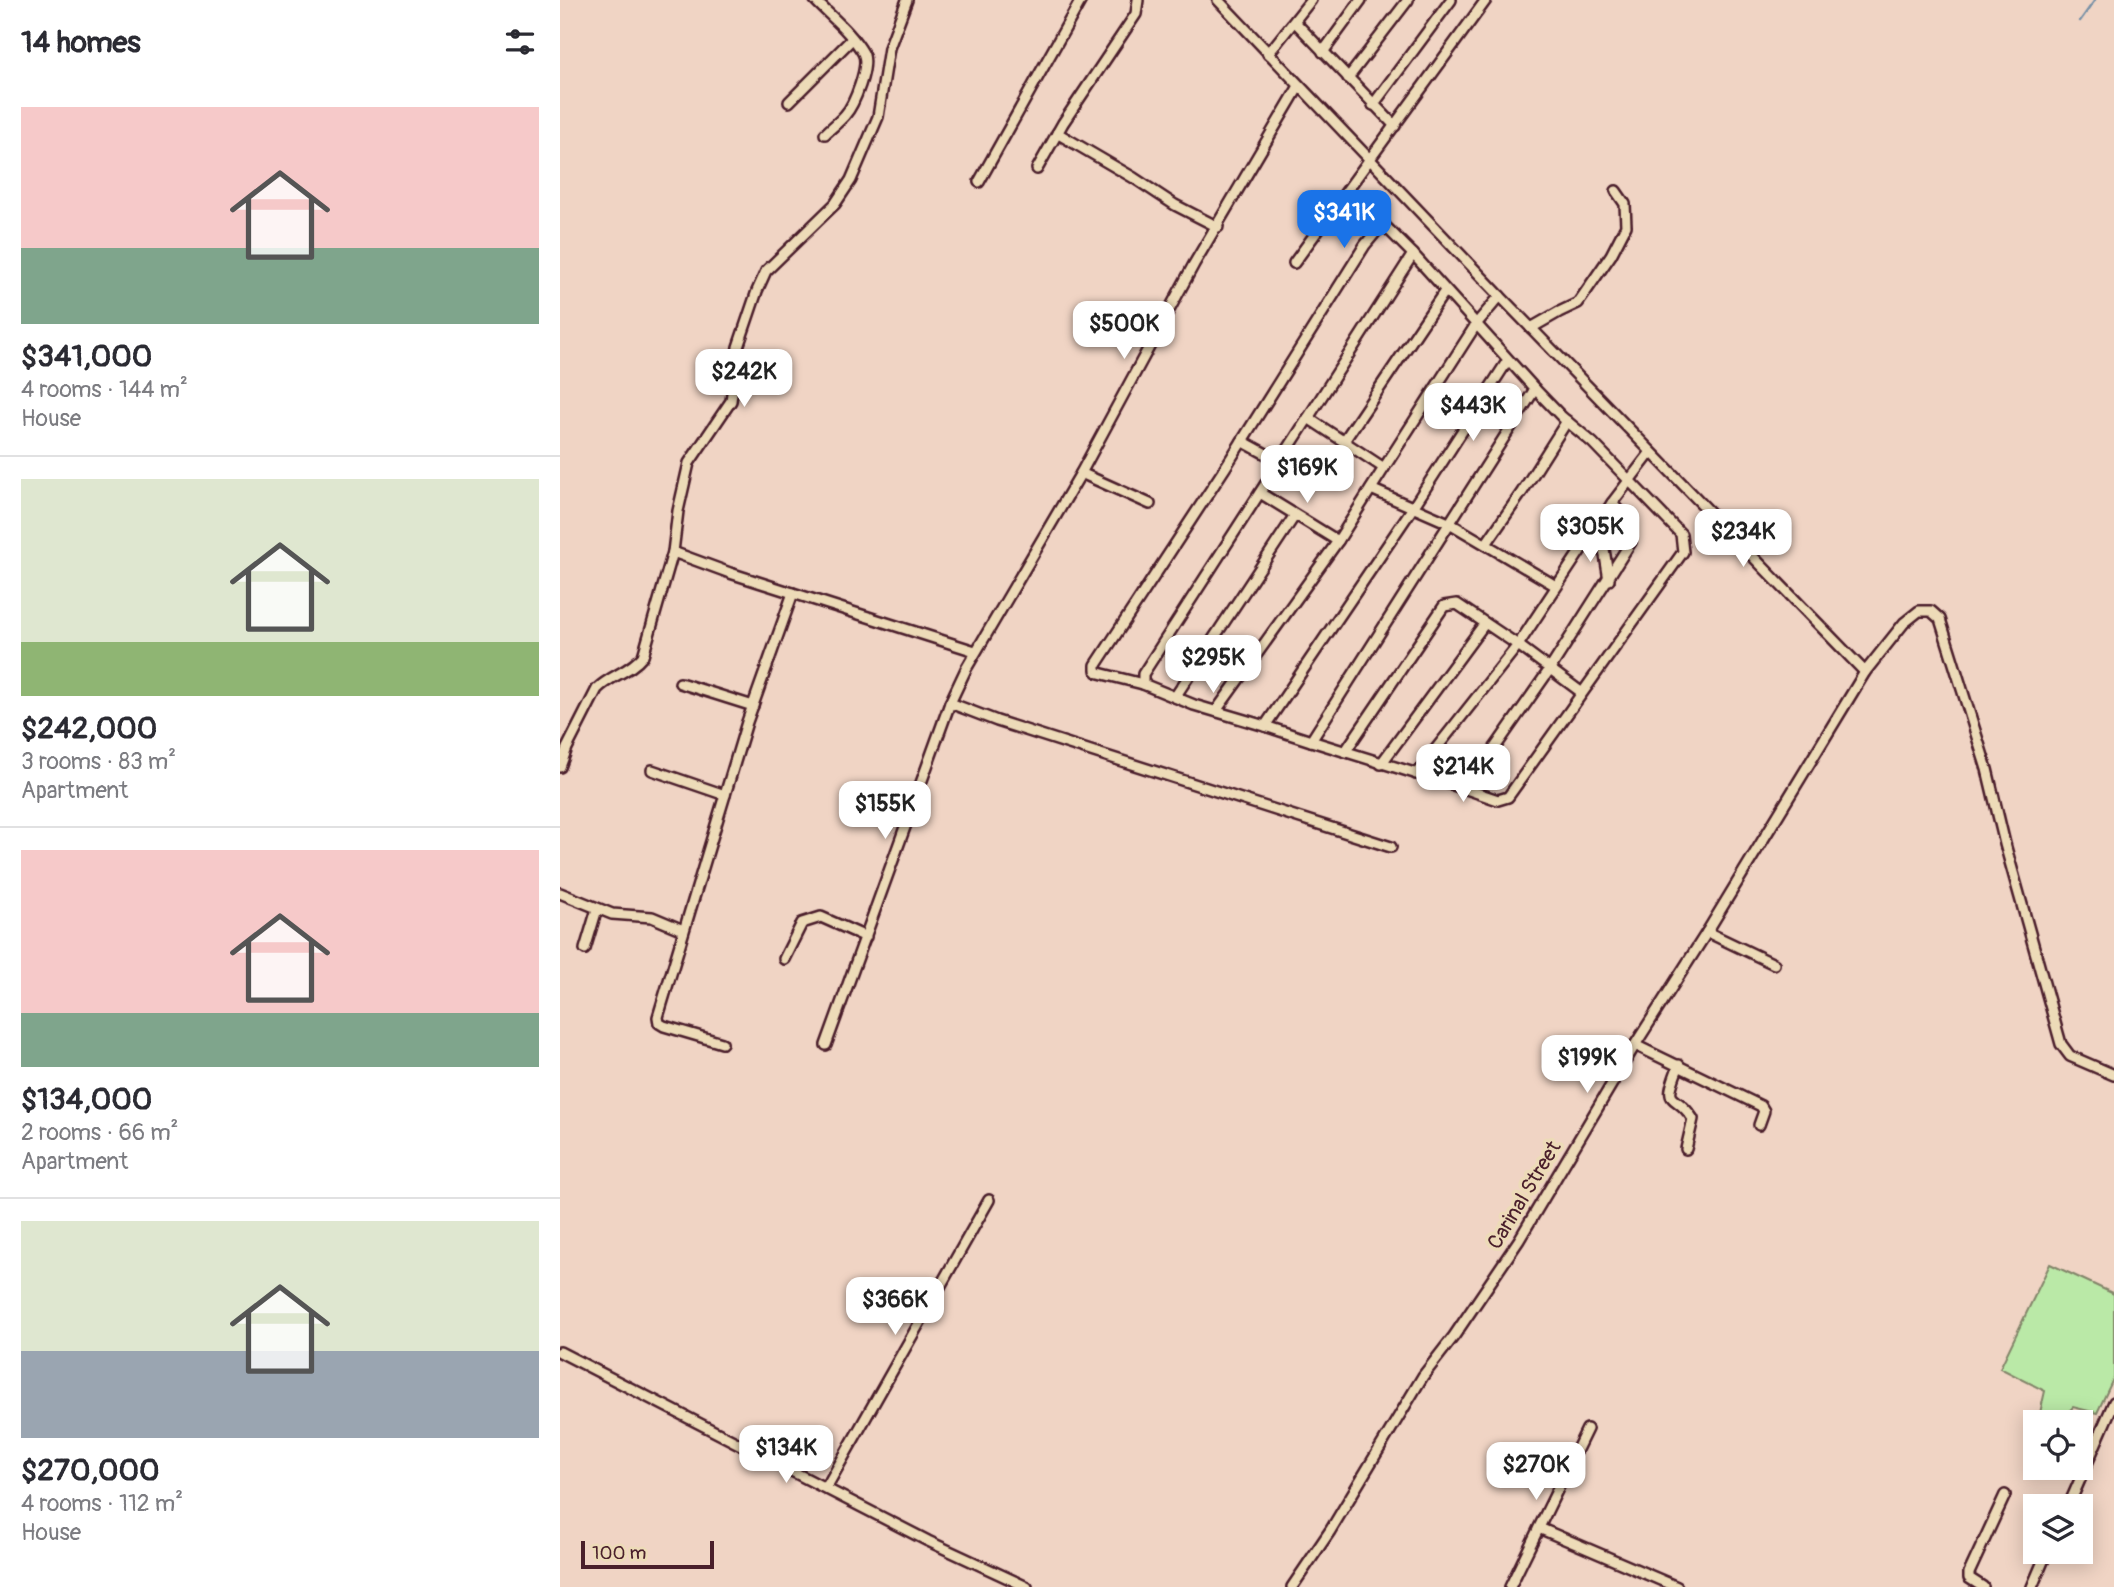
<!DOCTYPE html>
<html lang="en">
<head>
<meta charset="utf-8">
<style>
  :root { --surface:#fff; --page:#f2f2f3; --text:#2b2b33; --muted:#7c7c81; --line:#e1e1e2; --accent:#1a73e8 }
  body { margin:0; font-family:Pangolin,sans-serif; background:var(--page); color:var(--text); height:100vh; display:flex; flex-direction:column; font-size:26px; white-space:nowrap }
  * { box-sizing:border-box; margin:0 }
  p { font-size:23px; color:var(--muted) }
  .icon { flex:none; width:38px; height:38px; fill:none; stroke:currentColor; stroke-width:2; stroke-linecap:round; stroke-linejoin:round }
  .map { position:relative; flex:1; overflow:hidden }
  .drawer { display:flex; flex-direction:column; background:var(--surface); width:560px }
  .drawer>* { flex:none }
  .tools { position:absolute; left:1463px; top:1410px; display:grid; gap:14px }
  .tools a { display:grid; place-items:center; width:70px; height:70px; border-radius:0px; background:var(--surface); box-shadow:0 4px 18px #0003; font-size:35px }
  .scale { position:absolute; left:21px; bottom:18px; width:133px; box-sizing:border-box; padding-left:7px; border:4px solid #4a1f2b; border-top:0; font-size:19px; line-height:24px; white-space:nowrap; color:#4a1f2b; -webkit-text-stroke:5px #eddbb8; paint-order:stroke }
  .price { position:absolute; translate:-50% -60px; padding:0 16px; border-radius:14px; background:#fff; color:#222; font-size:23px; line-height:46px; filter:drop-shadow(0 2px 4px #0008) }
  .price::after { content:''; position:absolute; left:50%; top:42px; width:21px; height:16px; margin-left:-10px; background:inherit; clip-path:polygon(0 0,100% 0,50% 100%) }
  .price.current { background:var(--accent); color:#fff }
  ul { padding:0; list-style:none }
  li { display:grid; align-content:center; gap:14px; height:371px; padding:0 21px }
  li+li { border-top:2px solid var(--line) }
  li span { display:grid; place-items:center; height:217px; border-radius:0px; color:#555 }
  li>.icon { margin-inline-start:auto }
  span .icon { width:126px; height:126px; fill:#fffc; stroke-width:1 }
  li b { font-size:30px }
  h2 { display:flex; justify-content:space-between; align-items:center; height:84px; padding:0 21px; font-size:30px }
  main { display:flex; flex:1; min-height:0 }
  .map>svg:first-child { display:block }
  .green { fill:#bae9a7; stroke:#828469; stroke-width:2 }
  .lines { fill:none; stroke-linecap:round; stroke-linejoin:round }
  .stream { stroke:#7790a6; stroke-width:2.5 }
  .minor-casing { stroke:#4a1f2b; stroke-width:14 }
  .minor { stroke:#eddbb8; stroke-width:9 }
  .labels { text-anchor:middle; stroke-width:7; stroke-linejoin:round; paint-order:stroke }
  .street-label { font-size:21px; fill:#4a1f2b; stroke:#eddbb8 }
</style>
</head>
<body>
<main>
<section class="drawer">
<h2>14 homes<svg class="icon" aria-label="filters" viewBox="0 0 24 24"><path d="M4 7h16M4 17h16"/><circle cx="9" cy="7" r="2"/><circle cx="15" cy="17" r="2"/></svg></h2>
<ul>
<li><span style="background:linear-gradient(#f6c9c9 65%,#7fa58c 0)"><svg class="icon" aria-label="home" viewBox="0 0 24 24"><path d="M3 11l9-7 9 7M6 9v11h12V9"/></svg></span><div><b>$341,000</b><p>4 rooms · 144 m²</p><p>House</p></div></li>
<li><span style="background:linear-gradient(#dfe7d0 75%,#8fb573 0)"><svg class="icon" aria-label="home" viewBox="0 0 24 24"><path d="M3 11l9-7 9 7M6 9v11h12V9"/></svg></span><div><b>$242,000</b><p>3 rooms · 83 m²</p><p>Apartment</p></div></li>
<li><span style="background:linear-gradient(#f6c9c9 75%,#7fa58c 0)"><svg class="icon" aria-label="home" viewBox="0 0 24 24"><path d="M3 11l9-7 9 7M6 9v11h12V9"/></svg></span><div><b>$134,000</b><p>2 rooms · 66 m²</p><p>Apartment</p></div></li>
<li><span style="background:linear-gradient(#dfe7d0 60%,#9aa5b1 0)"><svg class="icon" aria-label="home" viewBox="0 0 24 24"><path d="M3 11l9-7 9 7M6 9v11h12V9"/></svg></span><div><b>$270,000</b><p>4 rooms · 112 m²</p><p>House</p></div></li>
</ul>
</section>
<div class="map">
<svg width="1554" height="1587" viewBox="0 0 1554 1587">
  <rect width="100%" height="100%" fill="#f0d4c4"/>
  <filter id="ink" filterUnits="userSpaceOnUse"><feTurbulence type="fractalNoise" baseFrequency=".0143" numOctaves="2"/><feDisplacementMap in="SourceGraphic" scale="14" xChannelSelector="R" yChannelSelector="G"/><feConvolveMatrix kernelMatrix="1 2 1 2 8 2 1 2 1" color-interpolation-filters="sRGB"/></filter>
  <g filter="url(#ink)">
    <polygon class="green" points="1490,1264 1554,1294 1554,1377 1537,1413 1513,1407 1499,1422 1480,1413 1485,1391 1440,1368"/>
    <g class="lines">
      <polyline class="stream" points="1520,21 1535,0"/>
      <g class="minor-casing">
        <g id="minor">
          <path d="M255,0C270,16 292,33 303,53C310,66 294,105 285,115C279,122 271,128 265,134"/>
          <polyline points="347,0 329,48 318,117 291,180 275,204 206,271 197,291 178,347 171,401 129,463 118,511 113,552 170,573 415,651"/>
          <polyline points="658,0 940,296 1305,672 1344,623 1359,611 1371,611 1380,619 1427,769 1445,844 1501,1044 1510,1056 1554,1075"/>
          <polyline points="735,22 835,126"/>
          <polyline points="763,52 801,0"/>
          <polyline points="708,54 751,0"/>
          <polyline points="788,78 848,0"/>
          <polyline points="229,102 292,39"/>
          <polyline points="813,105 891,0"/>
          <polyline points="497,133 574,178 615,205 658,227"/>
          <polyline points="477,169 503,123 576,14 578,0"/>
          <polyline points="419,182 521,0"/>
          <polyline points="853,254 975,389 1002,417 1033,443 1121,534 1123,552 948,797 938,800 906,789"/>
          <polyline points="734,263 926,0"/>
          <polyline points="971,328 999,312 1018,303 1051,255 1066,226 1065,204 1056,191"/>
          <polyline points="948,360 852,509 705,726 751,741 975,389"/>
          <polyline points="682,441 719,461"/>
          <polyline points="784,441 885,291"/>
          <polyline points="521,473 590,504"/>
          <polyline points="811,489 891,524 996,586"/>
          <polyline points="700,493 778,541"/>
          <polyline points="1033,534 1043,543 1049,580"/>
          <polyline points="926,544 962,492 1007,421"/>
          <polyline points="120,683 193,706"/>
          <polyline points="583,684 539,673 536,670 536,665 665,468 805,245 820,227 825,226 853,254 748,418 824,468 917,323 940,296"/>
          <polyline points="1021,692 958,645 1052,503 1091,452"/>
          <polyline points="615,697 735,515"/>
          <polyline points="390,703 437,721 831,847"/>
          <polyline points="656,711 778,541 824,468"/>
          <polyline points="705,726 634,705 583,684 583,674 748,418"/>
          <polyline points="751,741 906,789 990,669 1071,542 1069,523 1052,503"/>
          <polyline points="785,752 884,606 897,604 958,645 856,774"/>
          <polyline points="821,764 925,623"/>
          <path d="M0,767L7,748L37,689C51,675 70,672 83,656L113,552"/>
          <polyline points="92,770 165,795"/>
          <polyline points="0,893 52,914 92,917 123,930"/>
          <polyline points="1147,932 1214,964"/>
          <polyline points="25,949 37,909"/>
          <polyline points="224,959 242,923 261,917 306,937"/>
          <polyline points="162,1043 104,1026 99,1023 98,1017 187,722 233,593"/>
          <polyline points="266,1045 390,703 406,669 521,473 634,264 739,86"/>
          <polyline points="1075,1045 1201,1106 1204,1111 1199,1125"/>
          <path d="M1119,1065C1101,1110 1115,1090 1133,1119L1126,1149"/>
          <polyline points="0,1352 368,1541 467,1587"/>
          <polyline points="266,1488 429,1200"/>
          <polyline points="1508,1507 1554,1402"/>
          <polyline points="979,1528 1117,1587"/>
          <polyline points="732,1587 770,1531 863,1376 894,1336 959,1240 1075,1045 1147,932 1305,672"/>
          <polyline points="950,1587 1027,1429"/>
          <polyline points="1423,1587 1409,1578 1409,1573 1445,1495"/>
          <polyline points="1472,1587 1487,1552"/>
        </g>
      </g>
      <use href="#minor" class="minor"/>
    </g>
  </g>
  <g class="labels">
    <g class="street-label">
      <text transform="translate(964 1195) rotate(-59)" y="7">Carinal Street</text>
    </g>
  </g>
</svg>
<div class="tools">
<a><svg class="icon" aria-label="locate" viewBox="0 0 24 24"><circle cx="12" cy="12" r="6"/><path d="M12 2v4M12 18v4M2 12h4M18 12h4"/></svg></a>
<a><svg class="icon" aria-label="layers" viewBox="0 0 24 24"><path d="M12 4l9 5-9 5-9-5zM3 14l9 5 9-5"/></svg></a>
</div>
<div class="scale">100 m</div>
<b class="price current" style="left:784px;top:250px">$341K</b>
<b class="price" style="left:564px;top:361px">$500K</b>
<b class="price" style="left:184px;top:409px">$242K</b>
<b class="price" style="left:913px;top:443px">$443K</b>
<b class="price" style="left:747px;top:505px">$169K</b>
<b class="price" style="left:1030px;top:564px">$305K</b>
<b class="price" style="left:1183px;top:569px">$234K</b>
<b class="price" style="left:653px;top:695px">$295K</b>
<b class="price" style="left:903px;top:804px">$214K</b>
<b class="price" style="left:325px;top:841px">$155K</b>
<b class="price" style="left:1027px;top:1095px">$199K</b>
<b class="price" style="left:335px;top:1337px">$366K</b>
<b class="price" style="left:226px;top:1485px">$134K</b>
<b class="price" style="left:976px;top:1502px">$270K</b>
</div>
</main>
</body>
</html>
